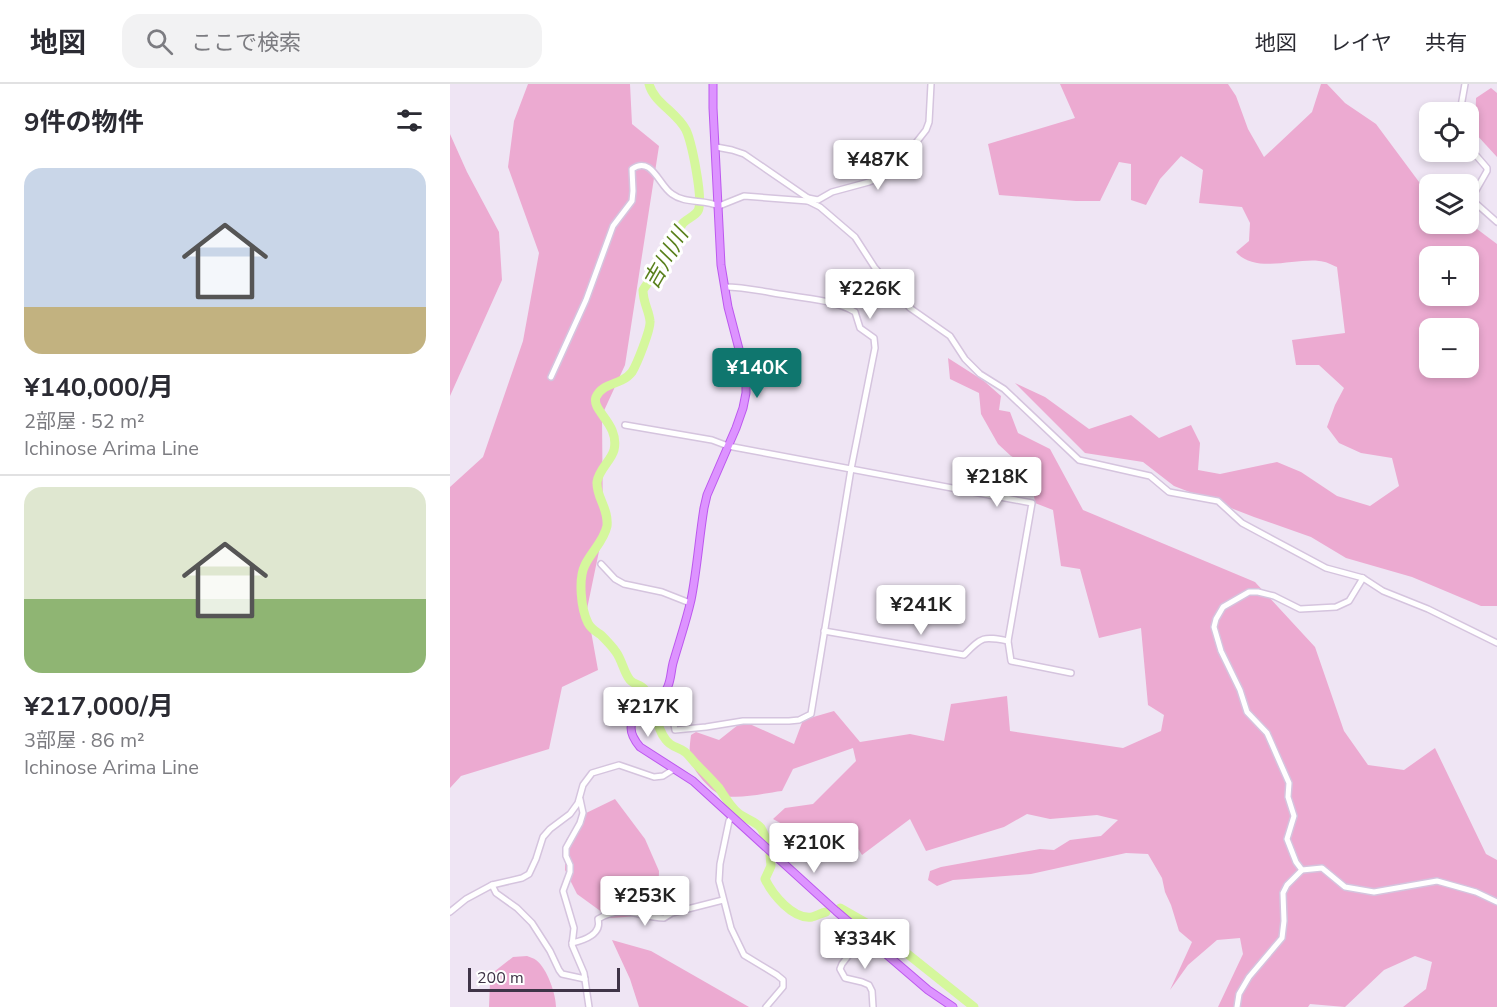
<!DOCTYPE html>
<html lang="ja">
<head>
<meta charset="utf-8">
<style>
  :root { --surface:#fff; --page:#f2f2f3; --text:#2b2b33; --muted:#7c7c81; --line:#e1e1e2; --accent:#0f766e }
  body { margin:0; font-family:"Nunito Sans","Noto Sans JP",sans-serif; background:var(--page); color:var(--text); height:100vh; display:flex; flex-direction:column; font-size:22px; white-space:nowrap }
  * { box-sizing:border-box; margin:0 }
  p { font-size:20px; color:var(--muted) }
  .icon { flex:none; width:33px; height:33px; fill:none; stroke:currentColor; stroke-width:2; stroke-linecap:round; stroke-linejoin:round }
  .map { position:relative; flex:1; overflow:hidden }
  .drawer { display:flex; flex-direction:column; background:var(--surface); width:450px }
  .drawer>* { flex:none }
  .fabs { position:absolute; left:969px; top:18px; display:grid; gap:12px }
  .fabs a { display:grid; place-items:center; width:60px; height:60px; border-radius:12px; background:var(--surface); box-shadow:0 3px 9px #0003; font-size:30px }
  .scale { position:absolute; left:18px; bottom:15px; width:152px; box-sizing:border-box; padding-left:6px; border:3px solid #3f3447; border-top:0; font-size:16px; line-height:21px; white-space:nowrap; color:#3f3447; -webkit-text-stroke:4px #fff; paint-order:stroke }
  .price { position:absolute; translate:-50% -51px; padding:0 14px; border-radius:6px; background:#fff; color:#222; font-size:20px; line-height:39px; filter:drop-shadow(0 2px 3px #0008) }
  .price::after { content:''; position:absolute; left:50%; top:36px; width:18px; height:14px; margin-left:-9px; background:inherit; clip-path:polygon(0 0,100% 0,50% 100%) }
  .price.selected { background:var(--accent); color:#fff }
  ul { padding:0; list-style:none }
  li { display:grid; align-content:center; gap:12px; height:318px; padding:0 24px }
  li+li { border-top:2px solid var(--line) }
  li span { display:grid; place-items:center; height:186px; border-radius:18px; color:#555 }
  li>.icon { margin-inline-start:auto }
  span .icon { width:108px; height:108px; fill:#fffc; stroke-width:1 }
  li b { font-size:26px }
  h2 { display:flex; justify-content:space-between; align-items:center; height:72px; padding:0 24px; font-size:26px }
  header { display:flex; align-items:center; gap:36px; box-sizing:border-box; height:84px; padding:0 30px; background:var(--surface); border-bottom:2px solid var(--line) }
  header strong { font-size:28px }
  nav { display:flex; gap:33px; margin-inline-start:auto; font-size:21px }
  .search { width:420px; height:54px; background:var(--page); display:flex; align-items:center; gap:15px; box-sizing:border-box; padding:0 21px; border-radius:18px; color:var(--muted); font-size:22px }
  main { display:flex; flex:1; min-height:0 }
  .map>svg:first-child { display:block }
  .green { fill:#ecaad1; fill-rule:evenodd }
  .lines { fill:none; stroke-linecap:round; stroke-linejoin:round }
  .river { stroke:#d5f79c; stroke-width:9 }
  .minor-casing { stroke:#d5c4de; stroke-width:8 }
  .major-casing { stroke:#bc59ee; stroke-width:9 }
  .minor { stroke:#fff; stroke-width:5 }
  .major { stroke:#dd93ff; stroke-width:7 }
  .labels { text-anchor:middle; stroke-width:6; stroke-linejoin:round; paint-order:stroke }
  .water-label { font-size:22px; font-style:italic; fill:#5a811d; stroke:#fff }
</style>
</head>
<body>
<header>
<strong>地図</strong>
<div class="search"><svg class="icon" aria-label="search" viewBox="0 0 24 24"><circle cx="10" cy="10" r="6"/><path d="M15 15l6 6"/></svg>ここで検索</div>
<nav><a>地図</a><a>レイヤ</a><a>共有</a></nav>
</header>
<main>
<section class="drawer">
<h2>9件の物件<svg class="icon" aria-label="filters" viewBox="0 0 24 24"><path d="M4 7h16M4 17h16"/><circle cx="9" cy="7" r="2"/><circle cx="15" cy="17" r="2"/></svg></h2>
<ul>
<li><span style="background:linear-gradient(#c9d6e8 75%,#c2b280 0)"><svg class="icon" aria-label="home" viewBox="0 0 24 24"><path d="M3 11l9-7 9 7M6 9v11h12V9"/></svg></span><div><b>¥140,000/月</b><p>2部屋 · 52 m²</p><p>Ichinose Arima Line</p></div></li>
<li><span style="background:linear-gradient(#dfe7d0 60%,#8fb573 0)"><svg class="icon" aria-label="home" viewBox="0 0 24 24"><path d="M3 11l9-7 9 7M6 9v11h12V9"/></svg></span><div><b>¥217,000/月</b><p>3部屋 · 86 m²</p><p>Ichinose Arima Line</p></div></li>
</ul>
</section>
<div class="map">
<svg width="1047" height="923" viewBox="0 0 1047 923">
  <rect width="100%" height="100%" fill="#efe5f4"/>
  <g class="green">
    <polygon points="78,0 180,0 182,40 209,62 175,281 152,331 153,448 137,525 148,586 112,603 99,665 11,692 0,704 0,403 33,373 73,257 89,169 58,83 64,37"/>
    <path d="M610,0H778L786,12L798,45L814,73L862,28L871,0H877L895,19L926,40L975,106L979,110L980,140L1019,139L1047,160V522H1031L962,493L896,474L861,453L804,433L724,402L693,378L635,369L565,299L595,313L639,345L681,331L709,354L741,341L750,359L748,386L770,390L827,378L851,388L887,412L920,422L949,402L942,374L911,369L889,359L877,343L885,321L894,304L869,281H846L842,256L895,249L887,183C882,181 875,177 869,177C845,174 805,190 786,168L799,157L800,139L792,123L749,119L753,86L731,72L710,95L696,121L681,116V80L669,78L650,117H626L549,111L538,60L625,34ZM980,172H1018V212H980ZM980,244H1018V284H980Z"/>
    <polygon points="1041,4 1047,9 1047,73 1025,49 1026,14"/>
    <polygon points="0,50 17,88 49,148 52,196 0,312"/>
    <path d="M498,274L534,297L551,312L549,326L560,328L568,349L600,365L633,426L805,498L865,563L894,647L918,681L954,686L985,664L1036,770L1047,776V923H953L976,905L982,878L965,872L934,886L895,923L860,920L858,923H768L793,870L790,854L767,856L738,881L720,906L742,858L729,847L721,821L715,808L712,794L698,770L676,769L581,790L503,796L487,802L478,796L480,787L491,783L590,765L604,766L620,756L651,752L668,736L647,731L600,735L577,730L554,743L476,767L460,735L412,771L404,758L390,766L367,769L356,753L323,735L335,724L363,720L406,677L403,664L343,685L332,707C315,709 292,715 275,712C263,711 243,687 240,675C239,667 240,659 241,651L246,648L269,656L293,637L344,660L353,636L384,627L410,658L460,650L494,657L501,620L557,612L560,647L673,664L711,647L714,631L698,621L691,544L649,554L630,485L611,482L603,426L585,419L580,382L561,372L548,360L531,330L529,309L500,295Z"/>
    <polygon points="165,715 195,755 209,787 208,814 190,832 160,834 127,810 115,786 116,756 132,731"/>
    <polygon points="162,856 201,867 299,923 189,923 180,895"/>
    <path d="M77,872C79,873 84,874 86,876C97,884 106,910 106,923H39L40,898L45,887L63,873Z"/>
  </g>
  <g class="lines">
    <g class="river">
      <path d="M199,0C204,19 227,28 236,46C242,59 252,110 249,124C248,131 238,134 233,139C228,145 224,161 220,169C212,183 201,193 193,206C193,219 199,226 200,237C201,245 187,280 182,288C179,292 176,294 172,296C162,301 151,302 146,313C141,327 170,340 164,366C161,377 149,385 147,398C146,413 159,425 157,442C154,457 141,468 135,481C128,495 131,525 138,539C141,545 145,547 151,551C156,556 162,562 166,568C172,576 174,589 180,596C184,601 191,600 195,606C206,620 204,641 216,656C221,663 228,663 235,668C239,671 243,677 247,681C254,688 262,696 269,704C275,713 280,722 288,729C295,735 305,737 311,744C314,749 316,755 318,760"/>
      <path d="M320,771L321,782L315,795C322,810 343,836 362,833C366,832 371,829 376,828"/>
      <polyline points="390,824 425,844 524,923"/>
    </g>
    <g class="minor-casing">
      <g id="minor">
        <polyline points="1010,28 1015,0"/>
        <polyline points="1018,62 1037,84 1037,87 1021,115 1047,138"/>
        <polyline points="266,63 282,66 294,70 358,114 358,117"/>
        <polyline points="358,114 368,116 382,108 419,98 431,93 440,88 454,74 476,46 479,38 481,0"/>
        <path d="M101,293L136,216L163,142L182,117L183,107L182,85C202,71 209,102 222,110C235,120 254,115 269,122L294,112L358,117L370,123L405,153L425,184L460,224L500,252L515,275L530,290L554,305L629,376L700,392L719,408L768,417L792,439L876,484L913,494L933,507L978,525L1047,559"/>
        <polyline points="175,341 262,356 278,362 582,419 558,557 561,577 621,589"/>
        <polyline points="151,480 165,495 174,500 212,508 240,519"/>
        <path d="M374,547L514,571C532,553 532,552 558,557"/>
        <path d="M213,610L219,614L225,646L256,643L293,637H339L349,636L361,630L401,385L425,264L424,254L410,244L405,228C385,216 358,215 336,211C316,208 295,203 275,203"/>
        <polyline points="130,715 133,729 130,739 116,764 116,772 120,781 120,788 113,807 124,844 122,861 134,889 139,923"/>
        <polyline points="282,733 279,737 270,780 269,797 281,844 294,871 327,891 333,896 333,903 316,923"/>
        <polyline points="852,786 846,778 837,755 844,732 838,713 839,699 817,649 797,628 790,606 771,567 764,543 766,535 773,523 799,508 808,508 824,512 850,525 886,523 899,517 913,494"/>
        <polyline points="42,801 46,809 67,824 82,839 100,867 109,886 112,890 135,895"/>
        <polyline points="0,828 16,815 42,801 72,794 79,790 86,775 93,753 100,745 120,730 128,719 133,701 142,689 169,681 204,693 213,692 224,685"/>
        <polyline points="414,851 392,880 390,885 395,894 412,898 419,901 422,907 423,923"/>
        <path d="M122,859C135,856 152,850 148,835C175,820 187,833 214,834L222,829L273,816"/>
        <polyline points="787,923 789,910 799,893 832,854 834,837 833,809 837,801 852,786 872,784 895,803 924,808 987,797 1026,808 1047,818"/>
      </g>
    </g>
    <g class="major-casing">
      <path id="major" d="M263,0V24L271,181L278,223L296,292V309L293,324L286,344L257,411L254,424C249,455 247,486 241,516C236,538 229,558 223,579C221,587 221,595 218,602C211,624 161,629 190,663L243,697L386,827L478,906L503,923"/>
    </g>
    <use href="#minor" class="minor"/>
    <use href="#major" class="major"/>
  </g>
  <g class="labels">
    <g class="water-label">
      <text transform="translate(215 174) rotate(-60)" y="8">吉川川</text>
    </g>
  </g>
</svg>
<div class="fabs">
<a><svg class="icon" aria-label="locate" viewBox="0 0 24 24"><circle cx="12" cy="12" r="6"/><path d="M12 2v4M12 18v4M2 12h4M18 12h4"/></svg></a>
<a><svg class="icon" aria-label="layers" viewBox="0 0 24 24"><path d="M12 4l9 5-9 5-9-5zM3 14l9 5 9-5"/></svg></a>
<a>+</a>
<a>−</a>
</div>
<div class="scale">200 m</div>
<b class="price" style="left:428px;top:107px">¥487K</b>
<b class="price" style="left:420px;top:236px">¥226K</b>
<b class="price selected" style="left:307px;top:315px">¥140K</b>
<b class="price" style="left:547px;top:424px">¥218K</b>
<b class="price" style="left:471px;top:552px">¥241K</b>
<b class="price" style="left:198px;top:654px">¥217K</b>
<b class="price" style="left:364px;top:790px">¥210K</b>
<b class="price" style="left:195px;top:843px">¥253K</b>
<b class="price" style="left:415px;top:886px">¥334K</b>
</div>
</main>
</body>
</html>
